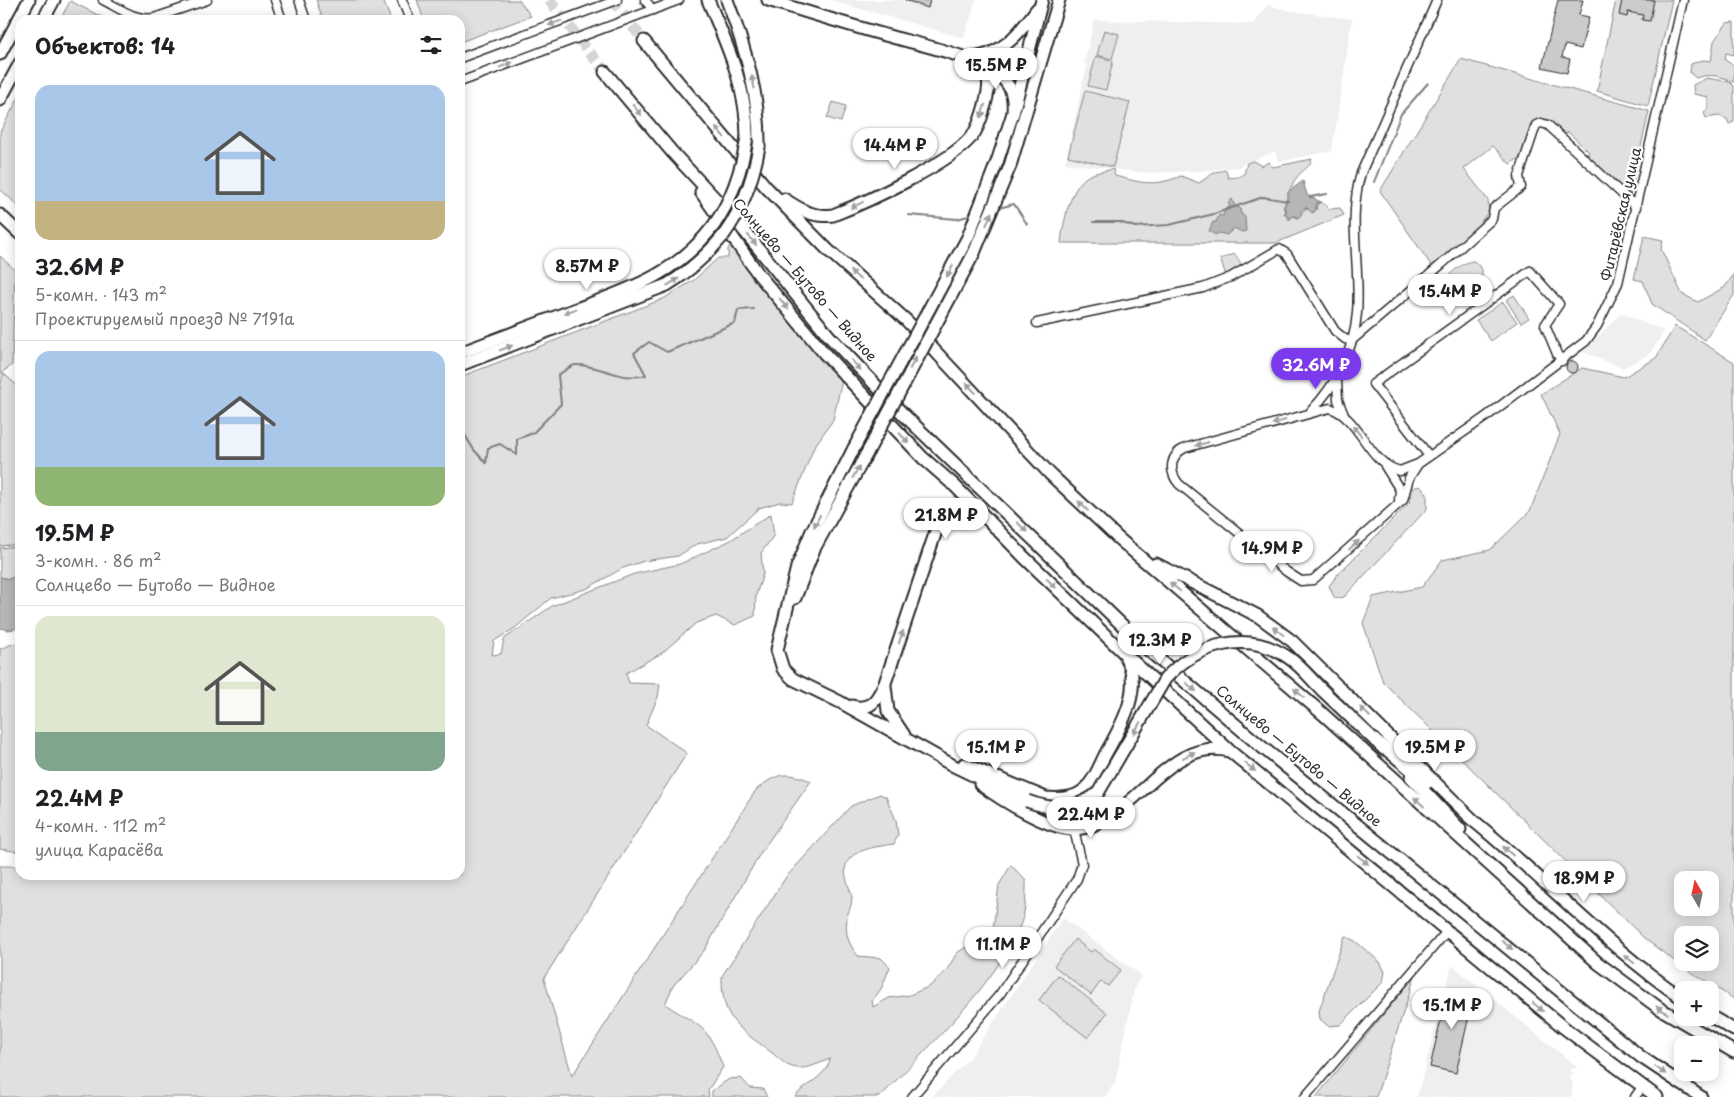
<!DOCTYPE html>
<html lang="ru">
<head>
<meta charset="utf-8">
<style>
  :root { --surface:#fff; --page:#f2f2f2; --text:#202124; --muted:#757577; --line:#e0e0e0; --accent:#7c3aed }
  body { margin:0; font-family:"Playpen Sans",sans-serif; background:var(--page); color:var(--text); height:100vh; display:flex; flex-direction:column; font-size:19px; white-space:nowrap }
  * { box-sizing:border-box; margin:0 }
  p { font-size:16px; color:var(--muted) }
  .icon { flex:none; width:28px; height:28px; fill:none; stroke:currentColor; stroke-width:2; stroke-linecap:round; stroke-linejoin:round }
  .map { position:relative; flex:1; overflow:hidden }
  .side { position:absolute; left:15px; top:15px; width:450px; height:865px; display:flex; flex-direction:column; background:var(--surface); border-radius:15px; box-shadow:0 2px 12px #0003 }
  .side>* { flex:none }
  .needle { width:32px; rotate:351deg }
  .buttons { position:absolute; left:1674px; top:871px; display:grid; gap:10px }
  .buttons a { display:grid; place-items:center; width:45px; height:45px; border-radius:10px; background:var(--surface); box-shadow:0 2px 12px #0003; font-size:25px }
  .price { position:absolute; translate:-50% -42px; padding:0 11px; border-radius:18px; background:#fff; color:#222; font-size:16px; line-height:32px; filter:drop-shadow(0 1px 2px #0008) }
  .price::after { content:''; position:absolute; left:50%; top:30px; width:15px; height:11px; margin-left:-8px; background:inherit; clip-path:polygon(0 0,100% 0,50% 100%) }
  .price.selected { background:var(--accent); color:#fff }
  ul { padding:0; list-style:none }
  li { display:grid; align-content:center; gap:10px; height:265px; padding:0 20px }
  li+li { border-top:1px solid var(--line) }
  li span { display:grid; place-items:center; height:155px; border-radius:15px; color:#555 }
  li>.icon { margin-inline-start:auto }
  span .icon { width:90px; height:90px; fill:#fffc; stroke-width:1 }
  li b { font-size:21px }
  h2 { display:flex; justify-content:space-between; align-items:center; height:60px; padding:0 20px; font-size:21px }
  .map>svg:first-child { display:block }
  .built { fill:#efefef }
  .green { fill:#e0e0e0; stroke:#868686; fill-rule:evenodd }
  .water { fill:#b6b6b6; stroke:#7e7e7e }
  .lines { fill:none; stroke-linecap:round; stroke-linejoin:round }
  .stream { stroke:#7e7e7e; stroke-width:2 }
  .building { fill:#cbcbcb; stroke:#2b2b2b }
  .secondary-tunnel { stroke:#d5d5d5; stroke-width:11; stroke-dasharray:11 5.5; stroke-linecap:butt }
  .street-casing { stroke:#2b2b2b; stroke-width:11 }
  .secondary-casing { stroke:#2b2b2b; stroke-width:15 }
  .street { stroke:#fff; stroke-width:8 }
  .secondary { stroke:#fff; stroke-width:11 }
  .secondary-bridge-casing { stroke:#2b2b2b; stroke-width:15; stroke-linecap:butt }
  .secondary-bridge { stroke:#fff; stroke-width:11 }
  .oneway { fill:#a0a0a0 }
  .labels { text-anchor:middle; stroke-width:4.5; stroke-linejoin:round; paint-order:stroke }
  .street-label { font-size:14px; fill:#2b2b2b; stroke:#fff }
</style>
</head>
<body>
<div class="map">
<svg width="1734" height="1097" viewBox="0 0 1734 1097">
  <rect width="100%" height="100%" fill="#fff"/>
  <filter id="ink" filterUnits="userSpaceOnUse"><feTurbulence type="fractalNoise" baseFrequency=".02" numOctaves="2"/><feDisplacementMap in="SourceGraphic" scale="10" xChannelSelector="R" yChannelSelector="G"/><feConvolveMatrix kernelMatrix="1 2 1 2 8 2 1 2 1" color-interpolation-filters="sRGB"/></filter>
  <g filter="url(#ink)">
    <g class="built">
      <polygon points="829,0 976,0 964,38"/>
      <polygon points="1267,5 1291,11 1352,19 1332,151 1278,162 1275,151 1238,167 1201,171 1147,173 1065,163 1087,65 1084,64 1094,20 1254,24"/>
      <polygon points="1621,313 1664,331 1650,354 1623,368 1583,352"/>
      <polygon points="1063,918 1142,976 1135,986 1115,1082 1105,1097 932,1097 971,1056"/>
      <polygon points="1452,965 1577,1067 1570,1070 1573,1074 1569,1076 1573,1085 1571,1097 1417,1097"/>
    </g>
    <g class="green">
      <polygon points="316,0 383,0 391,20 323,20"/>
      <polygon points="417,0 519,0 531,16 460,42 460,20 424,20"/>
      <polygon points="1616,0 1672,0 1648,106 1597,91"/>
      <polygon points="70,1 108,20 60,20"/>
      <path d="M1734,22V55L1726,53L1725,60L1734,66V82C1721,76 1710,73 1696,78L1690,73L1691,64L1703,60L1711,61L1714,41L1727,23Z"/>
      <polygon points="1104,30 1119,34 1112,59 1097,55"/>
      <polygon points="1096,56 1113,61 1106,90 1088,86"/>
      <polygon points="1461,59 1649,111 1630,195 1625,194 1586,157 1589,152 1568,132 1564,135 1551,123 1535,124 1521,157 1510,164 1493,146 1464,169 1488,200 1489,211 1475,229 1433,268 1380,191"/>
      <polygon points="1707,78 1730,82 1734,86 1734,122 1729,124 1727,119 1719,116 1706,118 1704,113 1708,108 1708,97 1694,94 1693,85"/>
      <polygon points="1085,91 1130,102 1113,167 1068,156"/>
      <polygon points="20,95 20,208 0,189 0,132"/>
      <polygon points="833,102 846,106 841,122 827,118"/>
      <path d="M1312,159C1310,168 1302,170 1297,177C1290,186 1287,198 1283,208L1286,211L1284,213L1289,220L1293,216L1298,218L1306,208L1313,213L1316,210L1317,204L1322,202L1330,209L1340,208L1344,215L1276,243H1061C1063,224 1070,184 1090,175C1096,172 1106,171 1113,169L1115,176C1142,183 1154,187 1181,176L1199,183L1215,172L1226,170L1228,178L1238,177L1244,174L1247,163L1253,161L1262,166L1268,162L1273,167Z"/>
      <polygon points="1644,236 1663,240 1661,249 1682,294 1698,302 1725,287 1734,274 1734,295 1705,340 1652,304 1643,281 1634,279"/>
      <path d="M733,242L842,380L833,420L814,447L792,503L780,502L759,508L727,537L697,544L678,556L644,561L623,568L586,589L551,598L515,628L494,641L492,655L501,654L504,639L552,606L634,574L680,564L729,541L771,514L774,535L761,553L763,574L756,595L755,616L735,625L716,616L696,623L662,653L626,673L629,683L660,684L658,697L646,725L687,753L544,978L572,1076L756,790C777,773 785,771 811,781L761,852L704,951L673,986L665,1004C702,1029 706,1022 723,1067L708,1090L709,1097H0V866H20V875H460V377L663,299L694,280L718,258H728V249Z"/>
      <polygon points="1235,254 1243,267 1226,275 1220,259"/>
      <polygon points="0,256 15,270 12,365 0,374"/>
      <path d="M1474,261L1482,269V278L1458,296L1448,295L1443,288C1443,277 1463,261 1474,261Z"/>
      <polygon points="1514,295 1529,318 1521,323 1506,300"/>
      <polygon points="1503,302 1517,322 1491,341 1476,320"/>
      <path d="M1675,326L1734,362V999L1681,966L1645,939L1383,682L1363,623L1373,597L1422,587L1442,560L1490,550L1530,511L1560,434L1541,394L1582,368L1624,377L1656,358ZM1682,880H1710V908H1682ZM1682,935H1710V962H1682Z"/>
      <polygon points="3,373 20,388 20,544 0,546 0,390"/>
      <polygon points="1420,486 1427,494 1427,509 1344,597 1335,599 1329,586 1338,574 1410,502 1413,488"/>
      <polygon points="20,546 20,574 9,579 0,577 0,548"/>
      <polygon points="20,641 20,852 0,849 0,649"/>
      <path d="M880,794L886,797L896,820L898,835L894,844C881,846 860,848 850,858C839,870 850,885 852,898C852,903 850,909 848,913C844,931 847,942 858,956L881,958L890,967L881,989L872,1001L873,1007L889,998L910,995L930,986L946,971L957,953L993,929L999,885L1011,865L1026,881C1026,895 1026,910 1021,923C998,983 925,1050 880,1097H795C804,1084 827,1077 830,1059C819,1063 809,1069 797,1068C786,1067 779,1058 771,1052C739,1028 721,1020 722,976L786,877L851,806Z"/>
      <polygon points="1345,936 1355,941 1380,962 1385,972 1383,982 1340,1025 1328,1026 1320,1019 1319,1011"/>
      <polygon points="1075,939 1091,952 1094,949 1121,970 1108,986 1101,981 1091,995 1054,966"/>
      <polygon points="1058,975 1107,1013 1088,1038 1039,1000"/>
      <polygon points="1415,976 1376,1097 1316,1097"/>
      <polygon points="741,1078 750,1088 763,1089 767,1097 712,1097 712,1091 729,1079"/>
    </g>
    <g class="water">
      <polygon points="1303,181 1307,195 1321,202 1316,203 1316,210 1312,213 1306,207 1301,211 1301,215 1298,218 1293,215 1290,219 1285,213 1287,210 1284,208 1288,199 1288,192"/>
      <polygon points="1232,199 1235,206 1240,208 1241,214 1245,216 1246,231 1242,232 1234,228 1227,235 1219,233 1215,235 1209,231 1213,222 1216,222 1219,215 1223,216 1225,209 1230,207 1228,203"/>
      <polygon points="20,574 20,628 8,630 0,628 0,577 9,579"/>
    </g>
    <g class="lines">
      <g class="stream">
        <polyline points="1374,182 1401,114 1428,83"/>
        <polyline points="1310,197 1327,194"/>
        <polyline points="999,208 1014,204 1027,224"/>
        <polyline points="908,215 957,219 972,215"/>
        <polyline points="1093,222 1119,222 1135,227 1169,225 1214,214 1263,197 1288,201"/>
        <path d="M460,435H465L474,450L486,463L488,448L500,444L517,455V439L533,433L561,404L558,375C563,372 570,366 575,365C600,364 619,382 646,375L634,353L649,342L667,352L735,323L738,310L754,309"/>
      </g>
    </g>
    <g class="building">
      <polygon points="905,0 930,0 928,8"/>
      <polygon points="1558,0 1583,0 1579,15 1589,17 1581,49 1565,45 1562,57 1570,59 1567,73 1542,67"/>
      <polygon points="1622,0 1654,0 1650,21 1642,20 1643,15 1628,12 1627,17 1619,15"/>
      <circle cx="1572" cy="367" r="6"/>
      <polygon points="1448,988 1474,994 1456,1073 1430,1067"/>
    </g>
    <g class="lines">
      <g class="secondary-tunnel">
        <polyline points="549,0 605,72"/>
        <polyline points="612,0 644,41"/>
      </g>
      <g class="street-casing">
        <g id="street">
          <path d="M103,0C119,8 135,21 154,18L207,0"/>
          <polyline points="275,0 282,20"/>
          <polyline points="299,0 306,20"/>
          <polyline points="402,0 410,20"/>
          <polyline points="645,0 653,10"/>
          <polyline points="460,58 617,0"/>
          <polyline points="460,82 679,0"/>
          <polyline points="1037,323 1203,288 1231,277 1279,249 1287,254 1335,331 1345,339 1351,341 1442,264 1492,219 1494,208 1521,187 1519,176 1536,125 1541,123 1548,125 1636,207"/>
          <polyline points="1337,381 1338,400 1344,415"/>
          <path d="M1311,411C1336,385 1354,351 1357,313C1361,266 1347,220 1361,173L1437,0"/>
          <polyline points="1429,456 1373,384 1530,271 1559,304 1545,325 1557,354 1562,361"/>
          <path d="M1418,464L1400,471C1367,463 1361,418 1330,408L1185,448C1170,455 1168,471 1179,484L1287,572L1301,581L1313,580L1403,500L1409,478L1418,464L1487,416L1586,341L1597,326L1618,283L1683,0"/>
          <polyline points="1385,466 1400,490 1399,500"/>
          <polyline points="912,1097 1000,994 1077,879 1082,864 1074,829"/>
          <polyline points="1305,1097 1448,930"/>
          <polyline points="1635,1097 1642,1087"/>
        </g>
      </g>
      <g class="secondary-casing">
        <g id="secondary">
          <path d="M708,0C727,45 747,88 747,137"/>
          <path d="M727,0C745,48 760,96 759,147"/>
          <path d="M768,0C807,12 845,24 885,35C916,44 979,56 1002,78C1013,88 1014,100 1013,113"/>
          <polyline points="43,20 54,0"/>
          <polyline points="644,41 766,187 828,250 907,321 1050,474 1119,539 1323,714 1598,963 1659,1008 1734,1052"/>
          <polyline points="0,54 29,0"/>
          <path d="M965,58C999,59 1019,34 1037,9"/>
          <polyline points="605,72 672,152 738,223 829,336 903,414 1147,649 1257,743 1641,1057 1701,1097"/>
          <polyline points="0,100 20,63"/>
          <polyline points="997,162 1013,113 1042,0"/>
          <polyline points="1010,166 1059,0"/>
          <polyline points="701,192 759,275 824,353 923,458 955,486 1024,557 1123,652 1231,752 1563,1027 1657,1097"/>
          <path d="M784,199C801,210 813,218 833,215C867,202 951,163 972,136C979,128 982,115 985,105C989,89 992,79 981,66"/>
          <polyline points="0,215 20,234"/>
          <path d="M460,353C497,339 534,325 571,311C627,290 677,275 714,225"/>
          <path d="M460,365L667,285C689,272 706,256 723,236"/>
          <polyline points="854,448 811,533 797,567 777,650 783,669 793,679 840,702 954,766 1027,801"/>
          <polyline points="1156,564 1258,616 1292,641 1474,821"/>
          <polyline points="795,598 814,549 867,453"/>
          <polyline points="885,686 888,711 904,735"/>
          <polyline points="1322,690 1384,749"/>
          <path d="M852,706C871,711 877,700 885,683L940,519C953,507 964,505 980,510"/>
          <polyline points="1380,744 1427,783"/>
          <path d="M964,764L1046,798C1057,799 1070,799 1080,793C1093,784 1098,769 1105,755C1120,728 1144,689 1126,658"/>
          <polyline points="1411,777 1460,829"/>
          <path d="M980,784C1000,799 1051,831 1076,829C1136,823 1165,736 1229,751"/>
          <path d="M1469,817C1542,876 1605,945 1682,998"/>
          <polyline points="1710,1016 1734,1030"/>
        </g>
      </g>
      <use href="#street" class="street"/>
      <use href="#secondary" class="secondary"/>
      <g class="secondary-bridge-casing">
        <g id="secondary-bridge">
          <path d="M714,225C733,198 742,169 747,137"/>
          <path d="M723,236C743,209 753,180 759,147"/>
          <polyline points="854,448 968,237 997,162"/>
          <polyline points="867,453 974,253 1010,166"/>
          <path d="M1027,801C1054,811 1075,810 1098,793L1165,679C1196,644 1247,629 1289,658C1301,666 1311,679 1322,690"/>
        </g>
      </g>
      <use href="#secondary-bridge" class="secondary-bridge"/>
    </g>
    <defs><path id="oneway-solid" d="M-6-.8H1V-3.2L6.5 0L1 3.2V.8H-6Z" transform="scale(1.25)"/></defs>
    <g class="oneway">
      <use href="#oneway-solid" transform="translate(555 23) rotate(160)"/>
      <use href="#oneway-solid" transform="translate(506 65) rotate(-21)"/>
      <use href="#oneway-solid" transform="translate(753 82) rotate(-103)"/>
      <use href="#oneway-solid" transform="translate(637 110) rotate(50)"/>
      <use href="#oneway-solid" transform="translate(983 111) rotate(108)"/>
      <use href="#oneway-solid" transform="translate(720 132) rotate(-130)"/>
      <use href="#oneway-solid" transform="translate(857 205) rotate(153)"/>
      <use href="#oneway-solid" transform="translate(989 219) rotate(-67)"/>
      <use href="#oneway-solid" transform="translate(752 240) rotate(51)"/>
      <use href="#oneway-solid" transform="translate(950 271) rotate(119)"/>
      <use href="#oneway-solid" transform="translate(855 275) rotate(-138)"/>
      <use href="#oneway-solid" transform="translate(673 282) rotate(-31)"/>
      <use href="#oneway-solid" transform="translate(784 304) rotate(51)"/>
      <use href="#oneway-solid" transform="translate(570 311) rotate(159)"/>
      <use href="#oneway-solid" transform="translate(506 348) rotate(-21)"/>
      <use href="#oneway-solid" transform="translate(913 363) rotate(-61)"/>
      <use href="#oneway-solid" transform="translate(856 365) rotate(47)"/>
      <use href="#oneway-solid" transform="translate(971 388) rotate(-133)"/>
      <use href="#oneway-solid" transform="translate(1279 422) rotate(163)"/>
      <use href="#oneway-solid" transform="translate(1357 431) rotate(-129)"/>
      <use href="#oneway-solid" transform="translate(904 438) rotate(46)"/>
      <use href="#oneway-solid" transform="translate(1202 444) rotate(165)"/>
      <use href="#oneway-solid" transform="translate(856 472) rotate(-61)"/>
      <use href="#oneway-solid" transform="translate(1083 506) rotate(-136)"/>
      <use href="#oneway-solid" transform="translate(817 521) rotate(117)"/>
      <use href="#oneway-solid" transform="translate(1022 527) rotate(44)"/>
      <use href="#oneway-solid" transform="translate(1354 545) rotate(-42)"/>
      <use href="#oneway-solid" transform="translate(1051 583) rotate(44)"/>
      <use href="#oneway-solid" transform="translate(1175 587) rotate(-140)"/>
      <use href="#oneway-solid" transform="translate(1278 631) rotate(-143)"/>
      <use href="#oneway-solid" transform="translate(901 637) rotate(-71)"/>
      <use href="#oneway-solid" transform="translate(1191 687) rotate(41)"/>
      <use href="#oneway-solid" transform="translate(1299 693) rotate(-139)"/>
      <use href="#oneway-solid" transform="translate(1365 712) rotate(-136)"/>
      <use href="#oneway-solid" transform="translate(1137 728) rotate(120)"/>
      <use href="#oneway-solid" transform="translate(1189 755) rotate(-26)"/>
      <use href="#oneway-solid" transform="translate(1250 767) rotate(39)"/>
      <use href="#oneway-solid" transform="translate(1419 802) rotate(-138)"/>
      <use href="#oneway-solid" transform="translate(1508 851) rotate(-138)"/>
      <use href="#oneway-solid" transform="translate(1363 860) rotate(39)"/>
      <use href="#oneway-solid" transform="translate(1507 945) rotate(39)"/>
      <use href="#oneway-solid" transform="translate(1629 959) rotate(-141)"/>
      <use href="#oneway-solid" transform="translate(1538 1007) rotate(40)"/>
      <use href="#oneway-solid" transform="translate(1662 1010) rotate(-147)"/>
      <use href="#oneway-solid" transform="translate(1660 1070) rotate(35)"/>
    </g>
  </g>
  <g class="labels">
    <g class="street-label">
      <text transform="translate(1621 214) rotate(-77)" y="5">Фитарёвская улица</text>
      <text transform="translate(805 280) rotate(49)" y="5">Солнцево — Бутово — Видное</text>
      <text transform="translate(1299 756) rotate(40)" y="5">Солнцево — Бутово — Видное</text>
    </g>
  </g>
</svg>
<div class="buttons">
<a><svg class="needle" viewBox="-14 -14 28 28"><path d="M0-13l5 13h-10z" fill="#e53935"/><path d="M0 13l5-13h-10z" fill="#757577"/></svg></a>
<a><svg class="icon" aria-label="layers" viewBox="0 0 24 24"><path d="M12 4l9 5-9 5-9-5zM3 14l9 5 9-5"/></svg></a>
<a>+</a>
<a>−</a>
</div>
<b class="price" style="left:996px;top:90px">15.5M ₽</b>
<b class="price" style="left:895px;top:170px">14.4M ₽</b>
<b class="price" style="left:587px;top:291px">8.57M ₽</b>
<b class="price" style="left:1450px;top:316px">15.4M ₽</b>
<b class="price selected" style="left:1316px;top:390px">32.6M ₽</b>
<b class="price" style="left:946px;top:540px">21.8M ₽</b>
<b class="price" style="left:1272px;top:573px">14.9M ₽</b>
<b class="price" style="left:1160px;top:665px">12.3M ₽</b>
<b class="price" style="left:996px;top:772px">15.1M ₽</b>
<b class="price" style="left:1435px;top:772px">19.5M ₽</b>
<b class="price" style="left:1091px;top:839px">22.4M ₽</b>
<b class="price" style="left:1584px;top:903px">18.9M ₽</b>
<b class="price" style="left:1003px;top:969px">11.1M ₽</b>
<b class="price" style="left:1452px;top:1030px">15.1M ₽</b>
<section class="side">
<h2>Объектов: 14<svg class="icon" aria-label="filters" viewBox="0 0 24 24"><path d="M4 7h16M4 17h16"/><circle cx="9" cy="7" r="2"/><circle cx="15" cy="17" r="2"/></svg></h2>
<ul>
<li><span style="background:linear-gradient(#a9c7e8 75%,#c2b280 0)"><svg class="icon" aria-label="home" viewBox="0 0 24 24"><path d="M3 11l9-7 9 7M6 9v11h12V9"/></svg></span><div><b>32.6M ₽</b><p>5-комн. · 143 m²</p><p>Проектируемый проезд № 7191а</p></div></li>
<li><span style="background:linear-gradient(#a9c7e8 75%,#8fb573 0)"><svg class="icon" aria-label="home" viewBox="0 0 24 24"><path d="M3 11l9-7 9 7M6 9v11h12V9"/></svg></span><div><b>19.5M ₽</b><p>3-комн. · 86 m²</p><p>Солнцево — Бутово — Видное</p></div></li>
<li><span style="background:linear-gradient(#dfe7d0 75%,#7fa58c 0)"><svg class="icon" aria-label="home" viewBox="0 0 24 24"><path d="M3 11l9-7 9 7M6 9v11h12V9"/></svg></span><div><b>22.4M ₽</b><p>4-комн. · 112 m²</p><p>улица Карасёва</p></div></li>
</ul>
</section>
</div>
</body>
</html>
